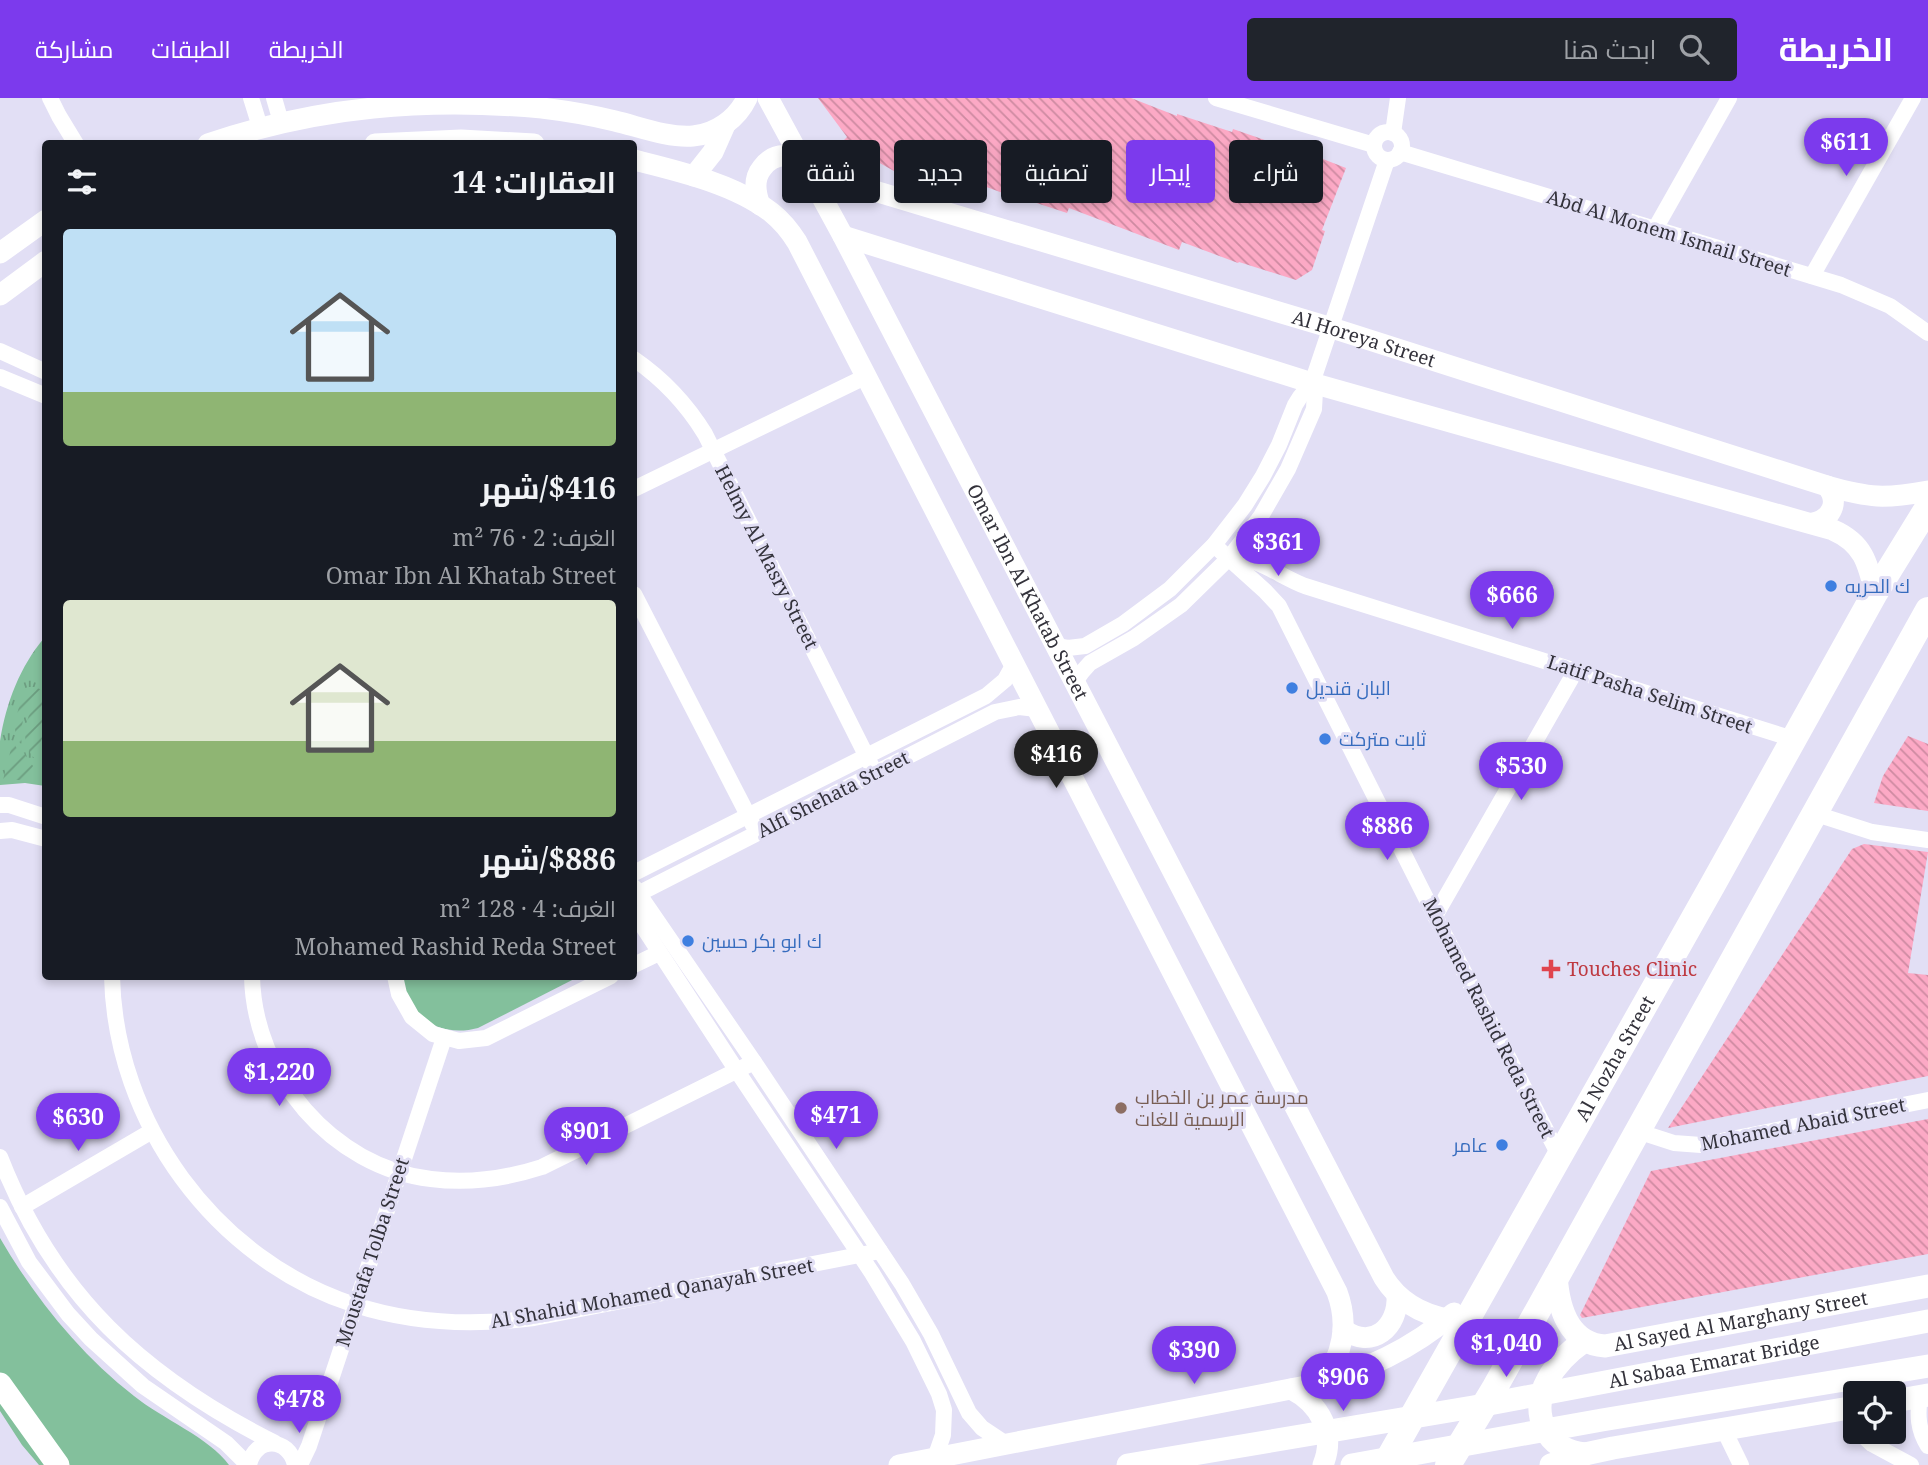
<!DOCTYPE html>
<html lang="ar">
<head>
<meta charset="utf-8">
<style>
  :root { --surface:#171b24; --page:#20242c; --text:#f1f3f6; --muted:#9ea1a6; --accent:#7c3aed }
  body { margin:0; font-family:"Noto Serif",Cairo,serif; background:var(--page); color:var(--text); direction:rtl; height:100vh; display:flex; flex-direction:column; font-size:26px; white-space:nowrap }
  * { box-sizing:border-box; margin:0 }
  p { font-size:23px; color:var(--muted) }
  .icon { flex:none; width:38px; height:38px; fill:none; stroke:currentColor; stroke-width:2; stroke-linecap:round; stroke-linejoin:round }
  .map { position:relative; flex:1; overflow:hidden; direction:ltr }
  .sheet { position:absolute; left:42px; top:42px; width:595px; height:840px; display:flex; flex-direction:column; background:var(--surface); border-radius:7px; box-shadow:0 4px 10px #0003; direction:rtl }
  .sheet>* { flex:none }
  .guide { position:absolute; left:658px; top:42px; width:665px; height:63px; direction:rtl; display:flex; gap:14px }
  .fabs { position:absolute; left:1843px; top:1283px; display:grid; gap:14px }
  .fabs a { display:grid; place-items:center; width:63px; height:63px; border-radius:7px; background:var(--surface); box-shadow:0 4px 10px #0003; font-size:35px }
  .price { position:absolute; translate:-50% -60px; padding:0 16px; border-radius:24px; background:var(--accent); color:#fff; font-size:23px; line-height:46px; filter:drop-shadow(0 2px 4px #0008) }
  .price::after { content:''; position:absolute; left:50%; top:42px; width:21px; height:16px; margin-left:-10px; background:inherit; clip-path:polygon(0 0,100% 0,50% 100%) }
  .price.active { background:#222; color:#fff }
  ul { padding:0; list-style:none }
  li { display:grid; align-content:center; gap:14px; height:371px; padding:0 21px }
  li span { display:grid; place-items:center; height:217px; border-radius:7px; color:#555 }
  li>.icon { margin-inline-start:auto }
  span .icon { width:126px; height:126px; fill:#fffc; stroke-width:1 }
  li b { font-size:30px }
  h2 { display:flex; justify-content:space-between; align-items:center; height:84px; padding:0 21px; font-size:30px }
  .tag { padding:0 24px; border-radius:7px; background:var(--surface); box-shadow:0 4px 10px #0003; font-size:24px; line-height:63px }
  .tag.active { background:var(--accent); color:#fff }
  header { display:flex; align-items:center; gap:42px; box-sizing:border-box; height:98px; padding:0 35px; background:var(--accent); color:#fff }
  header strong { font-size:33px }
  nav { display:flex; gap:38px; margin-inline-start:auto; font-size:24px }
  .search { width:490px; height:63px; background:var(--page); display:flex; align-items:center; gap:18px; box-sizing:border-box; padding:0 24px; border-radius:7px; color:var(--muted); font-size:26px }
  .map>svg:first-child { display:block }
  .grass { fill:#83c09c }
  .park { fill:url(#park-tufts) }
  .garden { fill:url(#garden-furrows) }
  .building { fill:url(#building-back-hatch) }
  .lines { fill:none; stroke-linecap:round; stroke-linejoin:round }
  .minor { stroke:#fff; stroke-width:16 }
  .tertiary { stroke:#fff; stroke-width:21 }
  .secondary { stroke:#fff; stroke-width:23 }
  .primary { stroke:#fff; stroke-width:26 }
  .shop-dot { fill:#3f7fe0; stroke:#e2dff5; stroke-width:2.5 }
  .health-dot { fill:#e0444e; stroke:#e2dff5; stroke-width:2.5 }
  .education-dot { fill:#8d6e63; stroke:#e2dff5; stroke-width:2.5 }
  .labels { text-anchor:middle; stroke-width:6; stroke-linejoin:round; paint-order:stroke }
  .street-label { font-size:19px; fill:#33323b; stroke:#e2dff5 }
  .shop-label { font-size:19px; fill:#366cbe; stroke:#e2dff5; text-anchor:start }
  .health-label { font-size:19px; fill:#be3a42; stroke:#e2dff5; text-anchor:start }
  .education-label { font-size:19px; fill:#785e54; stroke:#e2dff5; text-anchor:start }
</style>
</head>
<body>
<header>
<strong>الخريطة</strong>
<div class="search"><svg class="icon" aria-label="search" viewBox="0 0 24 24"><circle cx="10" cy="10" r="6"/><path d="M15 15l6 6"/></svg>ابحث هنا</div>
<nav><a>الخريطة</a><a>الطبقات</a><a>مشاركة</a></nav>
</header>
<div class="map">
<svg width="1928" height="1367" viewBox="0 0 1928 1367">
  <defs>
    <pattern id="park-tufts" width="24" height="20" patternUnits="userSpaceOnUse" patternTransform="scale(1.75)"><rect width="24" height="20" fill="#83c09c"/><path d="M3 7l-1-3M5 7V3M7 7l1-3M15 17l-1-3M17 17v-4M19 17l1-3" fill="none" stroke="#6c9d80"/></pattern>
    <pattern id="garden-furrows" width="10" height="10" patternUnits="userSpaceOnUse" patternTransform="scale(1.75)"><rect width="10" height="10" fill="#83c09c"/><path d="M-1 1l2-2M0 10L10 0M9 11l2-2" fill="none" stroke="#6c9d80"/></pattern>
    <pattern id="building-back-hatch" width="6" height="6" patternUnits="userSpaceOnUse" patternTransform="scale(1.75)"><rect width="6" height="6" fill="#fca9c5"/><path d="M-1 5l2 2M0 0l6 6M5-1l2 2" fill="none" stroke="#cd8aa1"/></pattern>
  </defs>
  <rect width="100%" height="100%" fill="#e2dff5"/>
  <g class="grass">
    <path d="M403,878L578,879L478,930C441,940 404,920 403,878Z"/>
    <path d="M0,1140C35,1200 79,1255 134,1298C161,1320 210,1340 229,1367H39L22,1347L0,1313Z"/>
  </g>
  <path class="park" d="M45,539V688L25,685L0,687C0,673 0,657 0,643C6,605 20,568 45,539Z"/>
  <g class="garden">
    <path d="M27,589H35L42,592C26,607 19,625 22,647C7,633 20,606 27,589Z"/>
    <path d="M45,595L44,635L35,661C16,641 27,611 45,595Z"/>
    <polygon points="13,643 17,651 24,655 33,668 29,682 3,682"/>
  </g>
  <g class="building">
    <polygon points="818,0 1131,0 1177,18 1177,16 1232,34 1233,31 1291,51 1292,49 1346,70 1322,132 1325,133 1312,172 1296,182 1239,164 1238,165 1182,144 1179,152 1069,110 1067,115 1012,97 1011,98 951,76 949,83 897,63 894,73 842,44 847,39"/>
    <polygon points="1908,638 1928,646 1928,713 1874,705 1883,678"/>
    <polygon points="1864,746 1928,754 1908,875 1928,877 1928,978 1668,1030 1852,751"/>
    <polygon points="1928,1021 1928,1156 1582,1220 1580,1217 1651,1073"/>
  </g>
  <g class="lines">
    <g class="minor">
      <polyline points="50,0 59,18 76,46"/>
      <polyline points="251,0 260,29"/>
      <polyline points="274,0 281,24"/>
      <polyline points="1216,0 1374,47"/>
      <circle cx="1388" cy="48" r="14"/>
      <polyline points="1393,35 1398,0"/>
      <polyline points="1400,54 1841,187 1890,208 1928,235"/>
      <polyline points="1655,131 1729,0"/>
      <polyline points="1812,178 1913,0"/>
      <polyline points="0,253 46,274"/>
      <path d="M634,261C663,281 686,305 705,336L875,675"/>
      <polyline points="0,279 46,298"/>
      <polyline points="634,391 867,278"/>
      <polyline points="1214,447 1265,493 1279,508 1435,818 1559,1057"/>
      <path d="M1229,460C1257,458 1280,479 1305,488L1793,641"/>
      <polyline points="634,496 753,727"/>
      <polyline points="1056,548 1068,550 1085,548 1123,526 1170,491 1214,447 1245,407 1263,378 1279,347 1295,307 1300,299 1312,285 1387,62"/>
      <polyline points="1075,584 1082,574 1090,565 1134,540 1181,507 1229,460 1261,418 1288,371 1314,311 1315,293 1312,285"/>
      <polyline points="0,707 9,707 46,719"/>
      <polyline points="1816,716 1872,734 1928,742"/>
      <polyline points="0,733 12,732 46,741"/>
      <polyline points="634,775 986,598 1005,582 1014,566"/>
      <polyline points="634,789 754,964 902,1186 931,1236 969,1315 982,1330 1006,1346"/>
      <polyline points="634,798 995,614 1019,609 1037,611"/>
      <polyline points="634,815 737,973 872,1175 913,1243 939,1296 944,1312 943,1337 935,1360"/>
      <polyline points="1435,818 1576,572"/>
      <polyline points="634,867 659,855"/>
      <path d="M112,878C115,1024 215,1162 355,1207C414,1226 473,1228 534,1220L880,1153"/>
      <path d="M252,878C254,977 332,1069 431,1081C470,1086 505,1081 542,1069L754,964"/>
      <polyline points="395,878 399,896 412,919 433,936 459,943 486,940 611,878"/>
      <polyline points="1637,1033 1674,1045 1701,1047 1928,1002"/>
      <path d="M0,1059C54,1198 144,1279 275,1345"/>
      <polyline points="0,1109 29,1164 68,1216 91,1241 143,1288 226,1345 248,1367"/>
      <polyline points="22,1109 152,1033"/>
      <path d="M1920,1298C1917,1317 1918,1332 1928,1348"/>
      <polyline points="1724,1332 1741,1367"/>
      <polyline points="1859,1334 1872,1346 1911,1367"/>
      <path d="M249,1367C255,1338 289,1339 295,1367"/>
      <polyline points="300,1367 309,1348 444,940"/>
    </g>
    <g class="tertiary">
      <path id="s1" d="M768,0L843,138L1384,1180C1399,1204 1421,1216 1448,1221"/>
      <path d="M208,46C319,8 426,0 542,10C567,13 591,17 615,23C640,29 668,40 693,38C716,36 737,21 747,0"/>
      <polyline points="375,46 461,42 534,46"/>
      <path d="M634,62C678,73 735,86 772,115C782,123 790,133 797,144L1337,1194C1349,1226 1343,1258 1322,1284"/>
      <polyline points="694,78 713,54 725,27"/>
      <path id="s2" d="M760,107C755,94 753,81 762,70C780,45 807,64 827,74C837,79 847,84 858,88L1332,230L1827,388C1870,400 1884,401 1928,393"/>
      <path d="M843,138L1312,285L1833,432C1863,445 1868,465 1875,495"/>
      <polyline points="0,155 46,122"/>
      <polyline points="0,197 46,163"/>
      <path d="M1813,425C1832,421 1840,403 1827,388"/>
      <path d="M1343,1231C1372,1253 1399,1229 1397,1197"/>
      <path d="M1291,1291C1320,1306 1336,1335 1323,1367"/>
      <path d="M899,1367L1306,1288C1361,1275 1411,1252 1454,1215"/>
    </g>
    <g class="secondary">
      <path id="s3" d="M1556,1177C1558,1208 1568,1246 1605,1248L1928,1188"/>
      <path d="M1584,1243C1557,1262 1528,1296 1545,1331C1553,1347 1568,1354 1585,1356"/>
      <polyline points="0,1286 58,1367"/>
      <polyline points="1894,1303 1928,1297"/>
      <path id="s4" d="M1128,1367L1473,1309L1928,1223"/>
      <polyline points="1352,1367 1602,1322 1928,1268"/>
      <polyline points="1551,1367 1585,1356 1613,1350 1855,1309"/>
    </g>
    <g class="primary">
      <path id="s5" d="M1385,1367L1712,788L1875,495L1928,409"/>
      <polyline points="1448,1367 1494,1291 1928,512"/>
    </g>
  </g>
  <g class="shop-dot">
    <circle cx="1831" cy="488" r="7"/>
    <circle cx="1292" cy="590" r="7"/>
    <circle cx="1325" cy="641" r="7"/>
    <circle cx="688" cy="843" r="7"/>
    <circle cx="1502" cy="1047" r="7"/>
  </g>
  <path class="health-dot" d="M1547.5 860.5h7v7h7v7h-7v7h-7v-7h-7v-7h7z"/>
  <circle class="education-dot" cx="1121" cy="1010" r="7"/>
  <g class="labels">
    <g class="street-label">
      <text transform="translate(1669 135) rotate(17)" y="7">Abd Al Monem Ismail Street</text>
      <text dy="7" stroke="none"><textPath href="#s2" startOffset="674">Al Horeya Street</textPath></text>
      <text transform="translate(767 459) rotate(63)" y="7">Helmy Al Masry Street</text>
      <text dy="7" stroke="none"><textPath href="#s1" startOffset="558">Omar Ibn Al Khatab Street</textPath></text>
      <text transform="translate(1650 596) rotate(18)" y="7">Latif Pasha Selim Street</text>
      <text transform="translate(833 696) rotate(-27)" y="7">Alfi Shehata Street</text>
      <text transform="translate(1489 920) rotate(63)" y="7">Mohamed Rashid Reda Street</text>
      <text dy="7" stroke="none"><textPath href="#s5" startOffset="467">Al Nozha Street</textPath></text>
      <text transform="translate(1803 1026) rotate(-11)" y="7">Mohamed Abaid Street</text>
      <text transform="translate(372 1154) rotate(-72)" y="7">Moustafa Tolba Street</text>
      <text transform="translate(652 1195) rotate(-10)" y="7">Al Shahid Mohamed Qanayah Street</text>
      <text dy="7" stroke="none"><textPath href="#s3" startOffset="233">Al Sayed Al Marghany Street</textPath></text>
      <text dy="7" stroke="none"><textPath href="#s4" startOffset="595">Al Sabaa Emarat Bridge</textPath></text>
    </g>
    <g class="shop-label">
      <text x="1845" y="495">ك الحريه</text>
      <text x="1306" y="597">البان قنديل</text>
      <text x="1339" y="648">ثابت متركت</text>
      <text x="702" y="850">ك ابو بكر حسين</text>
      <text x="1488" y="1054" text-anchor="end">عامر</text>
    </g>
    <g class="health-label">
      <text x="1567" y="878">Touches Clinic</text>
    </g>
    <g class="education-label">
      <text x="1135" y="1006">مدرسة عمر بن الخطاب<tspan x="1135" dy="22">الرسمية للغات</tspan></text>
    </g>
  </g>
</svg>
<div class="fabs">
<a><svg class="icon" aria-label="locate" viewBox="0 0 24 24"><circle cx="12" cy="12" r="6"/><path d="M12 2v4M12 18v4M2 12h4M18 12h4"/></svg></a>
</div>
<b class="price" style="left:1846px;top:80px">$611</b>
<b class="price" style="left:1278px;top:480px">$361</b>
<b class="price" style="left:1512px;top:533px">$666</b>
<b class="price active" style="left:1056px;top:692px">$416</b>
<b class="price" style="left:1521px;top:704px">$530</b>
<b class="price" style="left:1387px;top:764px">$886</b>
<b class="price" style="left:279px;top:1010px">$1,220</b>
<b class="price" style="left:836px;top:1053px">$471</b>
<b class="price" style="left:78px;top:1055px">$630</b>
<b class="price" style="left:586px;top:1069px">$901</b>
<b class="price" style="left:1506px;top:1281px">$1,040</b>
<b class="price" style="left:1194px;top:1288px">$390</b>
<b class="price" style="left:1343px;top:1315px">$906</b>
<b class="price" style="left:299px;top:1337px">$478</b>
<div class="guide">
<a class="tag">شراء</a>
<a class="tag active">إيجار</a>
<a class="tag">تصفية</a>
<a class="tag">جديد</a>
<a class="tag">شقة</a>
</div>
<section class="sheet">
<h2>العقارات: 14<svg class="icon" aria-label="filters" viewBox="0 0 24 24"><path d="M4 7h16M4 17h16"/><circle cx="9" cy="7" r="2"/><circle cx="15" cy="17" r="2"/></svg></h2>
<ul>
<li><span style="background:linear-gradient(#bfe0f5 75%,#8fb573 0)"><svg class="icon" aria-label="home" viewBox="0 0 24 24"><path d="M3 11l9-7 9 7M6 9v11h12V9"/></svg></span><div><b>$416/شهر</b><p>الغرف: 2 · 76 m²</p><p>Omar Ibn Al Khatab Street</p></div></li>
<li><span style="background:linear-gradient(#dfe7d0 65%,#8fb573 0)"><svg class="icon" aria-label="home" viewBox="0 0 24 24"><path d="M3 11l9-7 9 7M6 9v11h12V9"/></svg></span><div><b>$886/شهر</b><p>الغرف: 4 · 128 m²</p><p>Mohamed Rashid Reda Street</p></div></li>
</ul>
</section>
</div>
</body>
</html>
